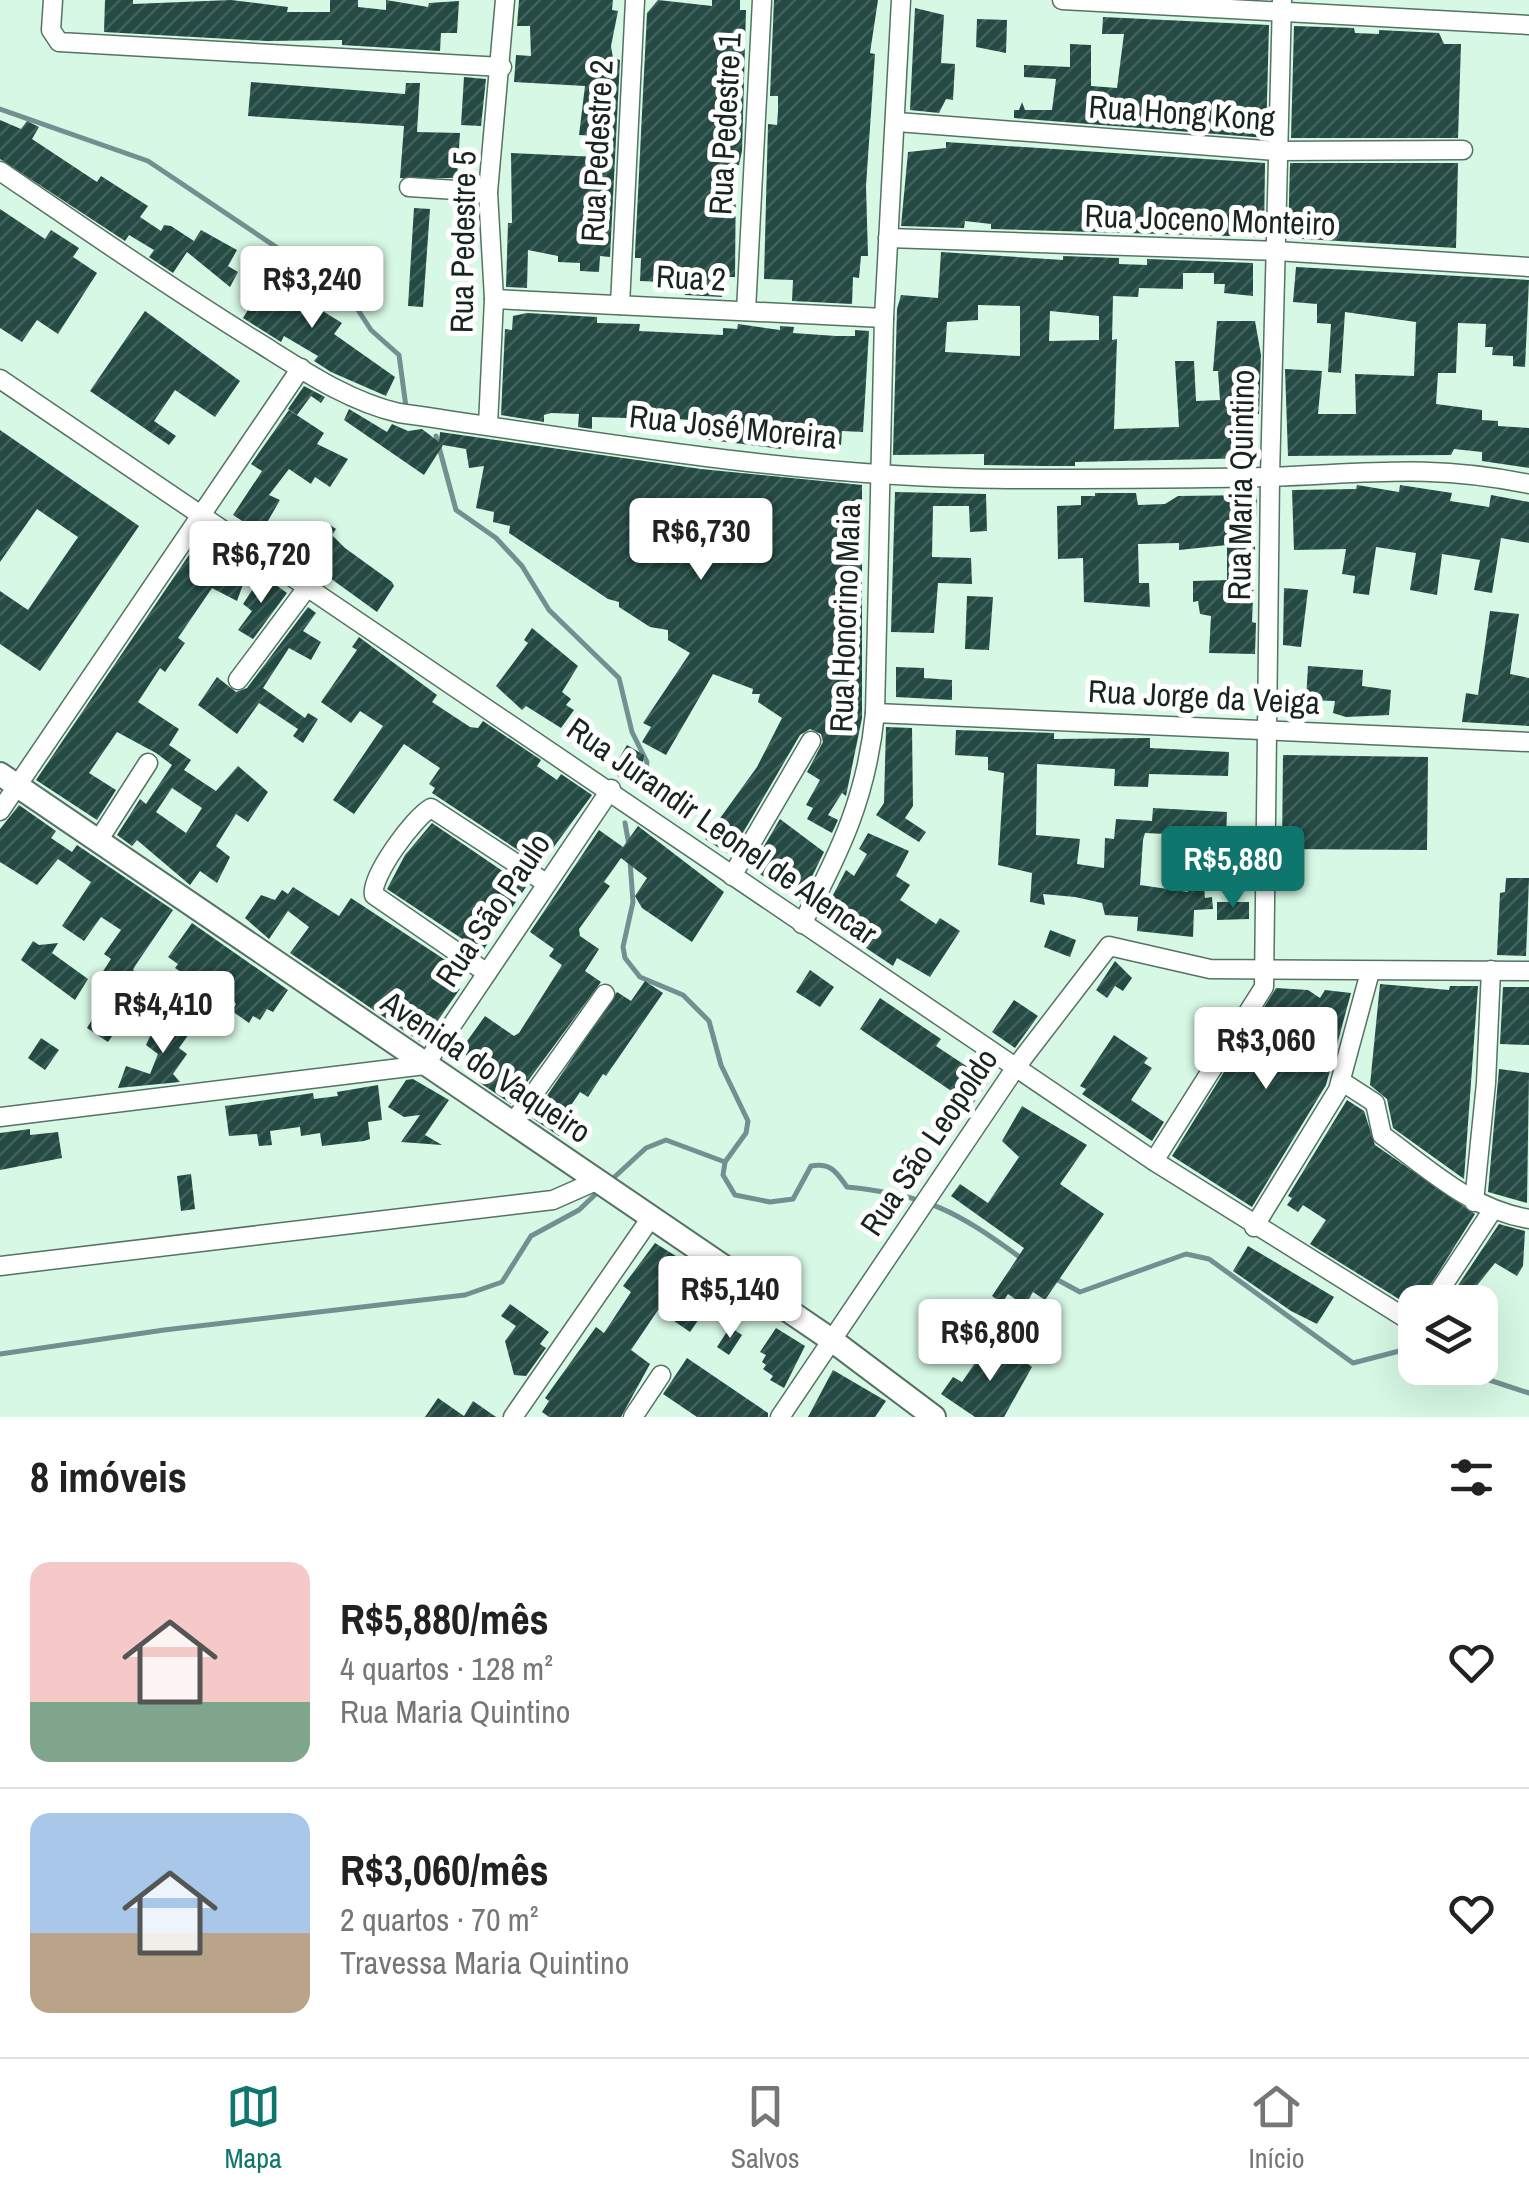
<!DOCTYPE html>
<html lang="pt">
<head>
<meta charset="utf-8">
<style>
  :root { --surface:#fff; --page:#f2f2f2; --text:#222; --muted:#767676; --line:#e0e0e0; --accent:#0f766e }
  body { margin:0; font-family:"Archivo Narrow",sans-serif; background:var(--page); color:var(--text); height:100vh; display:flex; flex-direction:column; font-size:38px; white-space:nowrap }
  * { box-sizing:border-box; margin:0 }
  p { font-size:32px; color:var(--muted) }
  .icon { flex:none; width:55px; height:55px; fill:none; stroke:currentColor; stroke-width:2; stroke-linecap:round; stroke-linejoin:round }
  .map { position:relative; height:1417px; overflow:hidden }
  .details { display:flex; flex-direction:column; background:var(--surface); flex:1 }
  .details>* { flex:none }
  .tools { position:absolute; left:1398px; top:1285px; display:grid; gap:20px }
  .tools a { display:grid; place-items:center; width:100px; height:100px; border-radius:20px; background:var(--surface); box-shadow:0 10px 40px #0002; font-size:50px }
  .price { position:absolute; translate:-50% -85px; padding:0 22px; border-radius:10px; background:#fff; color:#222; font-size:32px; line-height:65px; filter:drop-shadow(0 2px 5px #0008) }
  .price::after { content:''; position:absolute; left:50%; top:60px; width:30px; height:22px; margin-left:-15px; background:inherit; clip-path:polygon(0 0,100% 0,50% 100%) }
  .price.active { background:var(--accent); color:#fff }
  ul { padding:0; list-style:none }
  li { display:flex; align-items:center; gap:30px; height:250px; padding:0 30px }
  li+li { border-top:2px solid var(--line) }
  li span { display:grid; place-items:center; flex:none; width:280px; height:200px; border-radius:20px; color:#555 }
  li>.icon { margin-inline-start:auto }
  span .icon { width:120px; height:120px; fill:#fffc; stroke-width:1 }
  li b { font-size:42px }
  h2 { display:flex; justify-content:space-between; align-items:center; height:120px; padding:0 30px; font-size:42px }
  .tab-bar { display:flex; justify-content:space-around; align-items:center; height:140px; border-top:2px solid var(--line); background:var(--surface); font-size:28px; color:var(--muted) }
  .tab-bar a { display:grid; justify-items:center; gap:5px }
  .tab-bar .active { color:var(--accent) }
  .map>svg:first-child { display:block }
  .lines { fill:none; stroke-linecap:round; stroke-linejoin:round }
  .stream { stroke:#729091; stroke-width:5 }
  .building { fill:url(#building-hatch); fill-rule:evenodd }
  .minor-casing { stroke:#547362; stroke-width:21 }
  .tertiary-casing { stroke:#547362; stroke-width:26 }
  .minor { stroke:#fff; stroke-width:18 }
  .tertiary { stroke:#fff; stroke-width:22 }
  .labels { text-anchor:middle; stroke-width:10; stroke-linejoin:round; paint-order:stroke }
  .street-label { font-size:32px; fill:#18251e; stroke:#fff }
</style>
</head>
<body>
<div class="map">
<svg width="1529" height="1417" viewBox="0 0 1529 1417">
  <defs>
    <pattern id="building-hatch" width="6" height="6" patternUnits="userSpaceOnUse" patternTransform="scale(2.5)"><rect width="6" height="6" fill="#254a44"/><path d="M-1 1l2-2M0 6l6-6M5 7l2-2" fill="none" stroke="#43615c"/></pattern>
  </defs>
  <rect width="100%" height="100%" fill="#d7f8e5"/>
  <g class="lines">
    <g class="stream">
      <polyline points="0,109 148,161 349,296 371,330 399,355 406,407"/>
      <polyline points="436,436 456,510 496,538 522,566 549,610 619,678 632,732 647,762 643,788"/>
      <polyline points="625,823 629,845"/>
      <path d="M630,861L633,902L623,947L625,958L640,977L683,995L709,1021L721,1065L748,1121L746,1133L725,1162L723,1175L735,1195L770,1202L793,1199L811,1166C831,1162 837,1173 847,1187C928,1195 956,1211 1021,1258"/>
      <polyline points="609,1182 646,1148 666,1140 725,1162"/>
      <polyline points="1056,1279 1080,1292 1186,1254 1209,1259 1353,1363 1415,1347"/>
      <polyline points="0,1354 164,1330 465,1295 502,1282 531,1236 579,1210 601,1189"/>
      <polyline points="1471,1368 1483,1378 1529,1393"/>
    </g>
  </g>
  <g class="building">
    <polygon points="105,0 133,0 133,4 231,0 288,7 287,12 330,12 330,0 358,0 358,7 386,10 386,0 428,7 429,3 459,1 457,33 441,33 440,51 342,45 342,40 267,41 104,32"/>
    <polygon points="519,0 613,0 612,10 618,11 611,46 613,58 620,60 610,257 600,256 599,272 580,271 580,263 558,262 558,256 528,250 527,288 506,287 508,223 512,223 511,153 598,157 600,136 579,135 585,86 514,82 516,55 531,56 530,26 517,26"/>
    <polygon points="658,0 712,6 712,0 740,0 740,10 746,10 742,151 739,165 736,165 735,277 723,277 722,297 685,295 686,283 640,281 641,258 635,258 635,253 647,13"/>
    <polygon points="774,0 878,0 870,53 875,54 866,186 868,256 861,256 859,278 853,277 852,304 792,301 793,280 764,279 768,124 777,125 778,111 778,96 770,96"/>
    <polygon points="915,8 944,15 941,63 955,64 953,100 946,99 939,113 910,110"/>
    <polygon points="1103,17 1269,25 1266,138 1014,118 1014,110 1019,110 1022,102 1025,110 1052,110 1056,79 1024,77 1024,65 1070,67 1070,44 1091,45 1091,86 1117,88 1124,34 1102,34"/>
    <polygon points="977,19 1007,20 1006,53 976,47"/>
    <polygon points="1294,26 1354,28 1355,33 1379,34 1379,30 1439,33 1444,44 1461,44 1458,138 1291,138"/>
    <polygon points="464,77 486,79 481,126 461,125"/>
    <polygon points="251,82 405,94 406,83 420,83 417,132 460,133 457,178 400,178 404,126 248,116"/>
    <polygon points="0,120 21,129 27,121 39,127 32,139 97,182 101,176 148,206 140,217 161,231 164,225 171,226 194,241 201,230 237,250 228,266 238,272 230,287 187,252 173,273 149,257 154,250 129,235 125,241 0,159"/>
    <polygon points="946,142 1265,163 1264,237 991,229 991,224 965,221 964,228 901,226 908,152 946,148"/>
    <polygon points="1290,163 1458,163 1456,248 1288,238"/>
    <polygon points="414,208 430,209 423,307 408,306"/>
    <polygon points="0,209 45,239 51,230 79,248 73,257 97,273 58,334 37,320 22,342 0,328"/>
    <path d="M941,252L1063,260V256L1119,258V264L1147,265V259L1253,263V296L1224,293L1225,284H1214V273H1183V289L1139,288L1138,297L1113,296L1112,340L1117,339L1114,429L1179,427L1175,361H1194L1196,401L1220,400L1218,371H1213L1217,321H1255L1261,355L1259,414H1254L1256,458L1075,462V466H1043L984,465V454L893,455L897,309L901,295L938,298ZM978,305L1020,306V356L945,352L947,322L978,320ZM1050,311L1099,316V340L1049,341Z"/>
    <polygon points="281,256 292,263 283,278 311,296 308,302 342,323 334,334 395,377 386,396 331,372 314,361 318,356 284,336 281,342 243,318"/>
    <polygon points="1296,267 1529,280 1525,367 1513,366 1513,356 1492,355 1493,347 1485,347 1486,324 1458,323 1456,373 1438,373 1436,404 1482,410 1482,420 1498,421 1498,426 1529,428 1529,468 1482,461 1482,452 1454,449 1451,455 1288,456 1285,369 1322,371 1318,414 1356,414 1355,374 1414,376 1416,322 1345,312 1341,373 1328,372 1331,324 1317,323 1317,304 1293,302"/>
    <polygon points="145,311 240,381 215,417 175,390 154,421 176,436 169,445 90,391"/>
    <polygon points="527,313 597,317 597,323 640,324 639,331 723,335 723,328 737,329 738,324 780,330 780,326 794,327 793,333 836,336 855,336 855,330 869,331 863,432 842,431 841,445 782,442 781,449 703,439 703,435 690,434 690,420 663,418 662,431 648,430 649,421 627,418 592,417 592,429 578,427 579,414 551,413 544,415 544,422 501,415 505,329 512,330 513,316"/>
    <polygon points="304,386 325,397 321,403 311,396 297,415 288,409"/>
    <polygon points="349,409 387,432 392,424 408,431 422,429 439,442 440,432 701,469 862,485 862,718 846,796 842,793 828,815 838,820 832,833 807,819 813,808 806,805 820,780 807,772 823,742 821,734 810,729 800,735 730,855 705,839 757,767 782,718 758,702 760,694 752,694 753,689 713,674 666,755 642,742 651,727 643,723 690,653 668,640 668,630 650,627 619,607 619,602 608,599 509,533 510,526 493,522 494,512 476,508 484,466 469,468 466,449 443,445 424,475 344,420"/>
    <polygon points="289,410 324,433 317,444 348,459 330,487 315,477 311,484 289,469 269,495 280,500 261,533 233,515 262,471 251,464"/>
    <polygon points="0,430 139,526 40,671 0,644 0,591 28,610 78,537 37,509 0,562"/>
    <polygon points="1357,485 1399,492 1400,485 1452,493 1450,501 1489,507 1491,495 1529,502 1529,543 1501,538 1492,593 1474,590 1480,560 1442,554 1437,595 1410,590 1416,553 1376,547 1369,595 1353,593 1355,576 1342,574 1346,549 1294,550 1292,490 1356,489"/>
    <polygon points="895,492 986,494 987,531 970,532 969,506 933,506 932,557 971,558 972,584 938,583 934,633 891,632"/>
    <polygon points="1095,493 1136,493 1138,505 1165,504 1178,496 1257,495 1252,622 1256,623 1255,654 1209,653 1211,616 1200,614 1198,601 1193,602 1193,581 1227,580 1227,545 1179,550 1179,543 1138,544 1139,583 1149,583 1150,607 1084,602 1083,558 1058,559 1057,506 1081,505 1081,496 1095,496"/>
    <polygon points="324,521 336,529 332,535 345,548 392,582 394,586 377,612 283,544 297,524 314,536"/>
    <path d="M204,533L250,565L237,601L212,588L178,638L185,643L165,672L160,668L138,702L179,729L169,745L191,760L184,770L216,791L238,766L268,792L248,822L236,814L216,846L230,857L217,883L200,871L190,885L137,840L132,846L117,835L140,799L146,804L172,765L156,753L117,732L89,773L116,790L97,820L36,780ZM172,788L202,808L186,833L156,812Z"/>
    <polygon points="262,575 287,593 253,639 238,630 252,611 243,604"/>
    <polygon points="1284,588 1308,590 1301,647 1283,645"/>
    <polygon points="967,596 993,597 989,650 965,649"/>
    <polygon points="308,607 316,613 303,631 321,642 311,660 289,648 263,688 305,718 308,713 318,719 303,743 293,736 298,729 259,703 237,734 198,705 217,677 236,692 247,688"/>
    <polygon points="1490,611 1519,614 1510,674 1529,678 1529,726 1462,722 1466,693 1478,695"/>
    <polygon points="532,628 578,666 562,692 571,699 566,705 574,710 561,728 526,706 522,710 496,686 528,643 524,640"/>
    <polygon points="359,637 437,695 432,702 470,727 478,728 483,721 541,760 537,766 557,780 561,774 592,795 545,859 539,864 432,793 435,788 429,784 440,768 404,744 354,814 333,800 383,726 360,711 351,723 321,702 357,650 352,647"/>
    <polygon points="1308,666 1363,670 1362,686 1391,690 1389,715 1346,717 1333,713 1335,701 1306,700"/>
    <polygon points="896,667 924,668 924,678 952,680 952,700 896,697"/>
    <polygon points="886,727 912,728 913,806 905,818 926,832 919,842 876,815 884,803"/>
    <polygon points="956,730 1054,733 1054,739 1150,738 1150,748 1229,752 1228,776 1149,774 1148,787 1114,786 1115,769 1037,764 1036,835 1080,839 1077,864 1104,868 1105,838 1114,839 1116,819 1152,821 1153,808 1227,812 1226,837 1145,833 1143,840 1140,885 1188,892 1188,887 1204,886 1205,898 1212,897 1213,909 1194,910 1193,937 1137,931 1138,917 1105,915 1102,903 1075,897 1043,894 1045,905 1030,902 1032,873 998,865 1004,773 988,770 988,757 955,755"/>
    <polygon points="627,745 644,755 642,768 634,763 623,779 611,772"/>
    <polygon points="1283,755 1428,757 1427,850 1282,849"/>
    <polygon points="662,787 689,803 678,818 653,800"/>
    <polygon points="19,805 56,831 51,838 72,852 77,845 173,910 135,966 133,970 139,975 124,998 98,979 111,959 104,954 121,930 101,917 84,941 62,926 91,882 58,859 37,885 0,862 0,829"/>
    <polygon points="780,819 824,852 800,901 751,868"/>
    <polygon points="432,823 526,887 482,952 387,889 405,855"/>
    <polygon points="638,826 724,892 692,942 642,908 635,896 647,878 621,858 604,882 610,886 579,929 580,936 599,949 585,971 601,982 511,1104 479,1082 487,1070 460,1051 485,1016 514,1036 519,1033 562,965 549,956 554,949 530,932 599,830 623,847"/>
    <polygon points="868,833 909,851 896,876 910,885 900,900 936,924 940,918 960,931 930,977 897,958 893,966 821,918 846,870 854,876 867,854 859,849"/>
    <polygon points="1506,878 1529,878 1526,956 1497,955 1500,893 1505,892"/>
    <polygon points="293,887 339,916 351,898 456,967 451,974 459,980 455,986 460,989 422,1043 290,953 309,927 288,911 269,939 245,918 261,895 275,900 282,890 288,894"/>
    <polygon points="1217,902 1249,902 1249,919 1217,920"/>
    <polygon points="192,923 288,990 273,1012 267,1009 260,1020 253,1016 249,1023 232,1011 236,1004 224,989 202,974 196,982 175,968 178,964 168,957"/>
    <polygon points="1050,930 1076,940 1070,957 1044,947"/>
    <polygon points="33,941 39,945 58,943 52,953 88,979 75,1000 21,960"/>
    <polygon points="1115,961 1132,978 1123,991 1115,986 1107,998 1096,990"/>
    <polygon points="810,970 834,987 820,1007 796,992"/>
    <polygon points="645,981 663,993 606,1076 603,1074 588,1097 580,1092 563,1117 570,1122 559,1136 532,1118 617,992 631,1001"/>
    <polygon points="1380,984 1449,990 1450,986 1478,986 1464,1179 1393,1128 1387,1099 1370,1085"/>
    <polygon points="1503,987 1529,987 1529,1045 1500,1044"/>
    <polygon points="1276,988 1308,990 1320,998 1325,990 1351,993 1326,1085 1252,1207 1172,1156"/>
    <polygon points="880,998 941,1039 936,1046 989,1081 972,1105 860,1029"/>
    <polygon points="1014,1000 1038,1016 1015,1048 992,1032"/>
    <polygon points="191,1010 201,1017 179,1048 187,1054 173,1074 180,1082 118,1088 126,1066 150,1074 158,1054 146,1045 155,1026 171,1036"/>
    <polygon points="93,1018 115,1032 108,1042 87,1028"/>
    <polygon points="1114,1035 1148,1058 1144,1063 1152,1068 1131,1100 1164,1122 1152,1141 1082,1094 1086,1089 1080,1086"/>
    <polygon points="41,1038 59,1050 45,1070 28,1058"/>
    <polygon points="1499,1069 1529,1073 1527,1203 1488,1192"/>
    <polygon points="413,1079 449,1100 425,1135 442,1145 401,1142 420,1115 404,1117 388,1107 406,1080"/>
    <polygon points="378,1085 382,1120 368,1122 370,1139 364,1141 322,1146 320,1133 301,1136 300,1127 270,1131 272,1145 259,1146 257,1134 229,1136 225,1106 313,1093 314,1099 338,1096 337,1092"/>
    <polygon points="1347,1100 1364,1111 1375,1145 1475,1214 1420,1302 1415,1302 1415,1309 1310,1244 1326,1220 1303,1205 1298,1212 1287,1205 1292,1198 1288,1196"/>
    <polygon points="1022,1106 1087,1145 1060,1184 1104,1214 1045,1300 1033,1292 1025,1306 1008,1294 1002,1303 992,1296 1024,1248 951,1196 960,1184 988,1203 1019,1157 1002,1141"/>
    <polygon points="30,1129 30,1135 58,1132 62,1158 0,1170 0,1133"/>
    <polygon points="191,1174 195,1209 181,1211 177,1176"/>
    <polygon points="1499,1224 1525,1231 1523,1266 1517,1276 1495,1263 1467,1298 1455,1290"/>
    <polygon points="655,1243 748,1301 733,1323 708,1306 690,1332 658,1310 631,1350 650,1364 621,1417 549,1417 542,1412 549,1401 545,1398 596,1327 604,1333 631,1292 623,1286"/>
    <polygon points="1248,1246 1334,1297 1317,1324 1291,1311 1233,1271"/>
    <polygon points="510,1304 549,1332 540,1344 546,1348 526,1376 514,1375 505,1341 516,1326 501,1316"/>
    <polygon points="730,1327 742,1335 729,1355 717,1347"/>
    <polygon points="776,1328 805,1346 784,1388 770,1380 773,1376 763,1369 766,1365 762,1362 766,1355 760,1352"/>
    <polygon points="986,1347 1000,1356 1006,1347 1032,1367 1004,1417 975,1417 941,1394 953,1377 962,1382"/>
    <polygon points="687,1358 768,1413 768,1417 697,1417 663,1394"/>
    <polygon points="833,1370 886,1401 875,1417 808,1417"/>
    <polygon points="438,1398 464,1416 473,1401 496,1417 425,1417"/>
  </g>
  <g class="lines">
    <g class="minor-casing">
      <g id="minor">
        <polyline points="53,0 51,30 59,42 502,67"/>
        <polyline points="1062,0 1529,25"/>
        <polyline points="897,122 1277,151 1463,150"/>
        <path d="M0,171C85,229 169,287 256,341C301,369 347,401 399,413C600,442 804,478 1008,479C1094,479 1180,479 1266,477C1364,474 1429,463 1529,484"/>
        <polyline points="409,187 488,192"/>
        <polyline points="888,238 1276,251 1529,267"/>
        <polyline points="494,299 884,318"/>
        <polyline points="620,305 635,0"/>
        <polyline points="746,311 762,0"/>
        <polyline points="0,379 1154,1161 1415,1324"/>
        <polyline points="488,425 494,299 488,192 505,0"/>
        <polyline points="238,680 309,585"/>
        <polyline points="875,713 1529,742"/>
        <polyline points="0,811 301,368"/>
        <polyline points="98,841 148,763"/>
        <polyline points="732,876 811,741"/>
        <path d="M802,924C841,850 867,796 875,713L884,318L901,0"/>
        <path d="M487,973L374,895C370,877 414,817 431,808L546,883"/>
        <path d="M1341,1081L1375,1103L1382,1135C1429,1169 1470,1209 1529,1219"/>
        <polyline points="0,1117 425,1065 611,789"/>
        <polyline points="513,1123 605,994"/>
        <polyline points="1154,1161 1264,987 1270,477 1282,0"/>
        <polyline points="1474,1202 1486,1083 1491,970"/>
        <polyline points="1254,1227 1338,1090 1370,972"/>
        <polyline points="0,1266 553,1200 596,1181"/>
        <polyline points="1432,1302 1492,1211"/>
        <polyline points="513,1417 650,1219"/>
        <polyline points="633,1417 661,1375"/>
        <polyline points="780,1417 1016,1067 1109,946 1210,969 1529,971"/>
      </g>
    </g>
    <g class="tertiary-casing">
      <polyline id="tertiary" points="0,774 833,1341 934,1417"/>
    </g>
    <use href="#minor" class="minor"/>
    <use href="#tertiary" class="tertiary"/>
  </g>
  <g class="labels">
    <g class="street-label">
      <text transform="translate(1182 113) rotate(4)" y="11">Rua Hong Kong</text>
      <text transform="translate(725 124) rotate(-87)" y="11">Rua Pedestre 1</text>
      <text transform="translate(597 151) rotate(-87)" y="11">Rua Pedestre 2</text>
      <text transform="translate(1210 220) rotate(2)" y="11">Rua Joceno Monteiro</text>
      <text transform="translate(463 242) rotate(-89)" y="11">Rua Pedestre 5</text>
      <text transform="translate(691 278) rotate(3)" y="11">Rua 2</text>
      <text transform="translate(733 427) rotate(6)" y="11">Rua José Moreira</text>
      <text transform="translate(1241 485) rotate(-89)" y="11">Rua Maria Quintino</text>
      <text transform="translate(845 618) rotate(-88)" y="11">Rua Honorino Maia</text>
      <text transform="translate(1204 697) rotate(3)" y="11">Rua Jorge da Veiga</text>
      <text transform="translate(722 831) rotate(35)" y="11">Rua Jurandir Leonel de Alencar</text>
      <text transform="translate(493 910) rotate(-56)" y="11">Rua São Paulo</text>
      <text transform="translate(486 1067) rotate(34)" y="11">Avenida do Vaqueiro</text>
      <text transform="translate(929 1142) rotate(-56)" y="11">Rua São Leopoldo</text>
    </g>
  </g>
</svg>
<div class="tools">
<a><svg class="icon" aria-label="layers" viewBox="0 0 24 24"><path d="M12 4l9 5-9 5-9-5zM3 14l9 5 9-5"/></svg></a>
</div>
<b class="price" style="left:312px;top:331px">R$3,240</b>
<b class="price" style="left:701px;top:583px">R$6,730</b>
<b class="price" style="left:261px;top:606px">R$6,720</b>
<b class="price active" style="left:1233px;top:911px">R$5,880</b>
<b class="price" style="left:163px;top:1056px">R$4,410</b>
<b class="price" style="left:1266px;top:1092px">R$3,060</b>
<b class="price" style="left:730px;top:1341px">R$5,140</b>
<b class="price" style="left:990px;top:1384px">R$6,800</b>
</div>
<section class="details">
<h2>8 imóveis<svg class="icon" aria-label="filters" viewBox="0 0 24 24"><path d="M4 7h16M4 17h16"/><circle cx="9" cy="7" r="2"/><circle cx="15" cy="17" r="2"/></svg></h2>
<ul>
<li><span style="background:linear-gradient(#f6c9c9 70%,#7fa58c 0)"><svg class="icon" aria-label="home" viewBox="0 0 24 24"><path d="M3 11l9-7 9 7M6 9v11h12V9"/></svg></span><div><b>R$5,880/mês</b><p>4 quartos · 128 m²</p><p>Rua Maria Quintino</p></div><svg class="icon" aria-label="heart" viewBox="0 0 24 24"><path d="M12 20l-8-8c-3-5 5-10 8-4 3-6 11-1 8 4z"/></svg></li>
<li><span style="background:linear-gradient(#a9c7e8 60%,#b9a48a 0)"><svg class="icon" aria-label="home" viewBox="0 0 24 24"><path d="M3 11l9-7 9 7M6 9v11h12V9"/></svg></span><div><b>R$3,060/mês</b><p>2 quartos · 70 m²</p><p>Travessa Maria Quintino</p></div><svg class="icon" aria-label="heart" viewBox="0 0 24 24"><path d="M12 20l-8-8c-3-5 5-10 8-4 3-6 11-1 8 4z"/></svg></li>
</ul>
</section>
<nav class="tab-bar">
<a class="active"><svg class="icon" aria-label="map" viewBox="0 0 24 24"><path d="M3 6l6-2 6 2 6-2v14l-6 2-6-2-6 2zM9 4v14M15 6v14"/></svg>Mapa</a>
<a><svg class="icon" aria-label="saved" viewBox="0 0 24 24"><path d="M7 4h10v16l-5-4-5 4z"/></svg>Salvos</a>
<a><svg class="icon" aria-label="home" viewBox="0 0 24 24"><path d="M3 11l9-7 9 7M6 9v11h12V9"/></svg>Início</a>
</nav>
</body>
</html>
